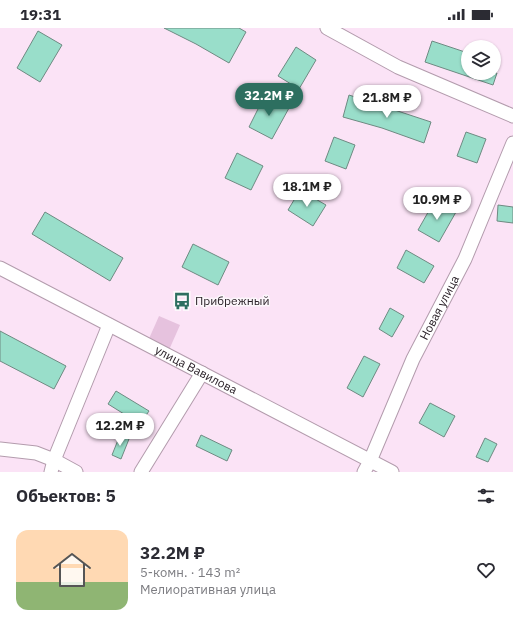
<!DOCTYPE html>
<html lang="ru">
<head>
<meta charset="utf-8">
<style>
  :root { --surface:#fff; --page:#f2f2f3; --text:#2b2b33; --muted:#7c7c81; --line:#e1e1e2; --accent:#2d6f60 }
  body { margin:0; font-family:"IBM Plex Sans",sans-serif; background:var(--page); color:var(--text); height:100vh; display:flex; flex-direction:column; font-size:15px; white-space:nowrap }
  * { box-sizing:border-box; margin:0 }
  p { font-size:13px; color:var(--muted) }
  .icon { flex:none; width:22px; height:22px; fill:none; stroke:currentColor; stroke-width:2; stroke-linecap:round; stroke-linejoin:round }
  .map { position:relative; height:444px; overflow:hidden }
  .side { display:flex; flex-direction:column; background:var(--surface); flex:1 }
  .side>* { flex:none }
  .buttons { position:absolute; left:461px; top:12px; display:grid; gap:8px }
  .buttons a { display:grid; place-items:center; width:40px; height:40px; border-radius:50%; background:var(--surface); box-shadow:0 1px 3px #0004; font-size:20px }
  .price { position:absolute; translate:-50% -34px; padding:0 9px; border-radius:14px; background:#fff; color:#222; font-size:13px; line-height:26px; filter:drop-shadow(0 1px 2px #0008) }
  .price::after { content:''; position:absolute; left:50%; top:24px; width:12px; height:9px; margin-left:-6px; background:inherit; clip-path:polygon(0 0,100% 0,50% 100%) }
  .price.active { background:var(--accent); color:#fff }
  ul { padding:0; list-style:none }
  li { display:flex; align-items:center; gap:12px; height:100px; padding:0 16px }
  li+li { border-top:1px solid var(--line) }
  li span { display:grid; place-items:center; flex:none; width:112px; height:80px; border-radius:12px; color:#555 }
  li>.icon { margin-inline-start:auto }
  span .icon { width:48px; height:48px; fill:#fffc; stroke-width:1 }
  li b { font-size:17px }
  h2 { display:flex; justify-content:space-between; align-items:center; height:48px; padding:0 16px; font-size:17px }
  .status { display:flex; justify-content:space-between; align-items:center; height:28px; padding:0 20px; background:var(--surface); direction:ltr }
  .status svg { height:11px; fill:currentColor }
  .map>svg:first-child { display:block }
  .green { fill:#e6c2de }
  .building { fill:#99deca; stroke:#6e8a82 }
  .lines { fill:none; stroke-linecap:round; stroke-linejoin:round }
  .minor-casing { stroke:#b39cad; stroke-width:15 }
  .minor { stroke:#fff; stroke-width:13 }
  .labels { text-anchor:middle; stroke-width:3; stroke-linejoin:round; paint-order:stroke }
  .poi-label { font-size:12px; fill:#2c232a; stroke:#fcf7fb; text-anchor:start }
  .street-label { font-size:12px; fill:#2c232a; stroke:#fcf7fb }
</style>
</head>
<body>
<div class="status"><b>19:31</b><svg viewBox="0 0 49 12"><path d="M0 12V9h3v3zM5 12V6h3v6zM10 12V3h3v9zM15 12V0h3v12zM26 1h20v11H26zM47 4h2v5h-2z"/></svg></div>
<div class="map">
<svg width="513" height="444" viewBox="0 0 513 444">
  <rect width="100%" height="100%" fill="#fbe3f6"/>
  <polygon class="green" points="159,288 180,297 169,322 148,313"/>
  <g class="building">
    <polygon points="164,0 239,0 246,4 229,35 196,16"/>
    <polygon points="38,3 62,17 40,54 17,40"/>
    <polygon points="432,13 468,25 468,45 497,45 493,57 425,34"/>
    <polygon points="296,19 316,32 299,61 278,48"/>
    <polygon points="265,67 289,80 272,111 249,99"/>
    <polygon points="349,67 431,94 424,115 382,100 343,89"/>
    <polygon points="466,104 486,111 477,135 457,128"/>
    <polygon points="334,109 355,117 346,141 325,133"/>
    <polygon points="237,125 263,138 251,162 225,150"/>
    <polygon points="300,162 326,177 313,198 288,182"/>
    <polygon points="435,172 456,184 439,214 418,202"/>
    <polygon points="498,177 513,179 513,195 497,193"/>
    <polygon points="45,184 123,230 110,253 32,206"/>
    <polygon points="193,216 229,234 218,257 182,239"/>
    <polygon points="406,222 434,238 424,255 397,240"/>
    <polygon points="390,280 404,288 392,309 379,301"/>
    <polygon points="0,303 66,338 54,361 0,333"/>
    <polygon points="364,328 380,336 363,369 347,360"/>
    <polygon points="116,363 149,383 140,396 108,376"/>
    <polygon points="430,375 455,388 444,409 419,395"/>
    <polygon points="120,407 129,411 121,431 112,427"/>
    <polygon points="201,407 232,422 227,433 196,418"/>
    <polygon points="485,410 497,416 488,434 476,429"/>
  </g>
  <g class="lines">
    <g class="minor-casing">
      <g id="minor">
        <polyline points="327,0 398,39 513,88"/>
        <path id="s1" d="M0,240L392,444"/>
        <polyline points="0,421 36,425 54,432 76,444"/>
        <polyline points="51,444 54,432 109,297"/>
        <polyline points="141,444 202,345"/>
        <path id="s2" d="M364,444L370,433L413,331L465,231L513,115"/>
      </g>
    </g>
    <use href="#minor" class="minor"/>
  </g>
  <defs>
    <g id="bus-bare" transform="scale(1.38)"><path d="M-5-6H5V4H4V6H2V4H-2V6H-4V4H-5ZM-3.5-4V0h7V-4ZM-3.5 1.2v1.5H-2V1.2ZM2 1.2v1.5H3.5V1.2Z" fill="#2d6f60" stroke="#fcf7fb" stroke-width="2.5" paint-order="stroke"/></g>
  </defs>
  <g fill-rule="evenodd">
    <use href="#bus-bare" x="182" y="273"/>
  </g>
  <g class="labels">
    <g class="poi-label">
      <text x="195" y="277">Прибрежный</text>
    </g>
    <g class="street-label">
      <text dy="4" stroke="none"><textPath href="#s2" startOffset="181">Новая улица</textPath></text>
      <text dy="4" stroke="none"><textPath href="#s1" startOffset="221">улица Вавилова</textPath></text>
    </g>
  </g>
</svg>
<div class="buttons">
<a><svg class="icon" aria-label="layers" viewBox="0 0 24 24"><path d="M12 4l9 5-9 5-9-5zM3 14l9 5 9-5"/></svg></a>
</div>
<b class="price active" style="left:269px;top:89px">32.2M ₽</b>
<b class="price" style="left:387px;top:91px">21.8M ₽</b>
<b class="price" style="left:307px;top:180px">18.1M ₽</b>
<b class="price" style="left:437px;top:193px">10.9M ₽</b>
<b class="price" style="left:120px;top:419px">12.2M ₽</b>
</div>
<section class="side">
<h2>Объектов: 5<svg class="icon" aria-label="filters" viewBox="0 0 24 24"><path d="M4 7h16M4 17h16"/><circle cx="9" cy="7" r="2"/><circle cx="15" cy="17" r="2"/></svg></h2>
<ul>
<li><span style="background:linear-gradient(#ffd9b3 65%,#8fb573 0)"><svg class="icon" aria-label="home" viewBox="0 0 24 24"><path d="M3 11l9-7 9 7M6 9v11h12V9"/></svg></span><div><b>32.2M ₽</b><p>5-комн. · 143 m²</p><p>Мелиоративная улица</p></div><svg class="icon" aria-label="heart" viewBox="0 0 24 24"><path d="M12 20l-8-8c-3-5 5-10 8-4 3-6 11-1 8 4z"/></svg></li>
</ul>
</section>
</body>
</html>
